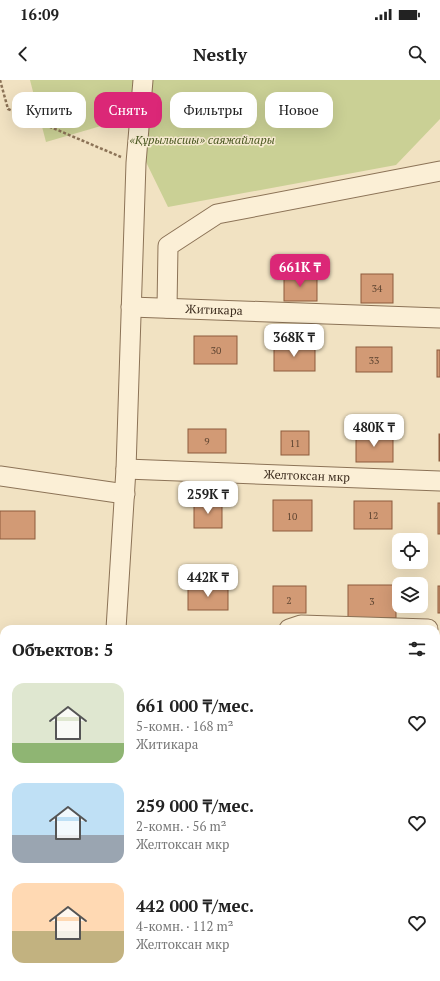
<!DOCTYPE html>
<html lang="ru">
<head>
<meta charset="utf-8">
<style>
  :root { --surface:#fff; --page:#f2f2f2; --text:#222; --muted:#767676; --accent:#db2777 }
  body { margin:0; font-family:"PT Serif",serif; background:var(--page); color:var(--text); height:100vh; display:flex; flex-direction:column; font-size:15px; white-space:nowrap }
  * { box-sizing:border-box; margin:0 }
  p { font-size:13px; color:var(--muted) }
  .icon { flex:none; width:22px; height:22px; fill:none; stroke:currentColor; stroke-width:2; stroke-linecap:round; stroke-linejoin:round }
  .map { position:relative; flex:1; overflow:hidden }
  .details { position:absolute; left:0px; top:545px; width:440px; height:356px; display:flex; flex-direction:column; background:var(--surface); border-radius:12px 12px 0 0; box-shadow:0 4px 16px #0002 }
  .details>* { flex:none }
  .guide { position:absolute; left:12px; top:12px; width:416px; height:36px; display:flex; gap:8px }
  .controls { position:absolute; left:392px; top:453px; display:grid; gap:8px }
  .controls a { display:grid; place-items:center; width:36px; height:36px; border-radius:8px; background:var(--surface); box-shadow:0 4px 16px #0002; font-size:20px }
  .price { position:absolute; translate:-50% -34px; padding:0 9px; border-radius:8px; background:#fff; color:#222; font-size:13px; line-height:26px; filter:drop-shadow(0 1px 2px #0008) }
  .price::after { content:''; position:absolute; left:50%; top:24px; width:12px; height:9px; margin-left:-6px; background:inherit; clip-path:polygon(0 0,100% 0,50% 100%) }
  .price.on { background:var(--accent); color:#fff }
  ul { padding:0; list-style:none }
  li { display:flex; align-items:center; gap:12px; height:100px; padding:0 12px }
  li span { display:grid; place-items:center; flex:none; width:112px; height:80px; border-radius:12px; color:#555 }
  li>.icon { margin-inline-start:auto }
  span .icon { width:48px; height:48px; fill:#fffc; stroke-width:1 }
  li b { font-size:17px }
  h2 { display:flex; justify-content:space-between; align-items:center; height:48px; padding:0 12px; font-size:17px }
  .chip { padding:0 14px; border-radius:12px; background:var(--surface); box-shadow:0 4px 16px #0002; font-size:14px; line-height:36px }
  .chip.on { background:var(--accent); color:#fff }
  .status { display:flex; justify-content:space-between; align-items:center; height:28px; padding:0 20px; background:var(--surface); direction:ltr }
  .status svg { height:11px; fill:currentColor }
  header { display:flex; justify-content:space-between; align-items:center; height:52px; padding:0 12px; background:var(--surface); font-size:18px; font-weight:700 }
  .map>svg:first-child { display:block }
  .green { fill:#cad095 }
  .building { fill:#d29a75; stroke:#8d5b3c }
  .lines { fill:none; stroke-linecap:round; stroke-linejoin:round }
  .minor-casing { stroke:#8c7357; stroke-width:21 }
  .path { stroke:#8c7357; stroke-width:2.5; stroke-dasharray:3 2; stroke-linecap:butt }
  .minor { stroke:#fbefd6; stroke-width:19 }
  .labels { text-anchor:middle; stroke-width:3; stroke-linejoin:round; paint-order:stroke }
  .number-label { font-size:10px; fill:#614733 }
  .park-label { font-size:12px; font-style:italic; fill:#4c5922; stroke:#f8ecd2 }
  .street-label { font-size:12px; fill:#3b2b1d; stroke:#f8ecd2 }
</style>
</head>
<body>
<div class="status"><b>16:09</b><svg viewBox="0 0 49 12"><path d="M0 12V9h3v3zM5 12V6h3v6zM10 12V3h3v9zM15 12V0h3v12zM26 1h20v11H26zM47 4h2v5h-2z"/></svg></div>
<header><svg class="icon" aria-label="back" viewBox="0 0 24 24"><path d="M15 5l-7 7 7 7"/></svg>Nestly<svg class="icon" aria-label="search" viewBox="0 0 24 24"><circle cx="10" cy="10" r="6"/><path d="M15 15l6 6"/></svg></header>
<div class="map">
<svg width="440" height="901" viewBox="0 0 440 901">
  <rect width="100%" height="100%" fill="#f1e2c2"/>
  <polygon class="green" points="30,0 440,0 440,39 396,85 168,127 125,39 46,62"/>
  <g class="building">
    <rect x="361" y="194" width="32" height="29"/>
    <rect x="284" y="195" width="33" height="26"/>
    <rect x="194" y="256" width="43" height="28"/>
    <rect x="274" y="265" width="41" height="26"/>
    <rect x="356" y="267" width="36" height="25"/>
    <rect x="437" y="270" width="3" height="27"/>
    <rect x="188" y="349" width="38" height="24"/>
    <rect x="281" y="351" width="28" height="24"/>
    <rect x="356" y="354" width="37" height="28"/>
    <rect x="439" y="354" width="1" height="27"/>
    <rect x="273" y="420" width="39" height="31"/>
    <rect x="354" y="421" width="38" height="28"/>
    <rect x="194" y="422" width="28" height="26"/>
    <rect x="438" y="423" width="2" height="31"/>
    <rect x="0" y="431" width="35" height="28"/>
    <rect x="348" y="505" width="48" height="33"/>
    <rect x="188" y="506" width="40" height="24"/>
    <rect x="273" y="506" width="33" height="27"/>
    <rect x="438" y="506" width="2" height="27"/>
    <rect x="0" y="563" width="4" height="27"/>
    <rect x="436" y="566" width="4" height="27"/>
    <polygon points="393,897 416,897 419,901 387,901"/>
  </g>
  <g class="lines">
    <g class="minor-casing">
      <g id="minor">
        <path id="s1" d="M131,227L440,238"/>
        <polyline points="167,228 168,166 217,134 440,91"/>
        <path id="s2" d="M126,389L440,401"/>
        <polyline points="0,396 125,414"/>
        <polyline points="116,549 126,389 136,83 143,0"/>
        <polyline points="289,549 301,545 428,549"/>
        <polyline points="0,767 4,766"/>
        <polyline points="63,897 64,901"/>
      </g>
    </g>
    <polyline class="path" points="0,0 8,29 121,77"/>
    <use href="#minor" class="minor"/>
  </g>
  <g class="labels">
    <g class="number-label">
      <text x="377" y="212">34</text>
      <text x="216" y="274">30</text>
      <text x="374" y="284">33</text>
      <text x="207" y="365">9</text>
      <text x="295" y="367">11</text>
      <text x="373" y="439">12</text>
      <text x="292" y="440">10</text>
      <text x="289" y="524">2</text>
      <text x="372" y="525">3</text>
    </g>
    <g class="park-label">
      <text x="202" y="64">«Құрылысшы» саяжайлары</text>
    </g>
    <g class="street-label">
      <text dy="4" stroke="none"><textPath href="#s1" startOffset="83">Житикара</textPath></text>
      <text dy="4" stroke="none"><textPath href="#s2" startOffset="181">Желтоксан мкр</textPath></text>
    </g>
  </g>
</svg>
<div class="controls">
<a><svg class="icon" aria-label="locate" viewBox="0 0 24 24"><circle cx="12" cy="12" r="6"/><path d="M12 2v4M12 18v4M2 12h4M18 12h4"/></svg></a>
<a><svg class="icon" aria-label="layers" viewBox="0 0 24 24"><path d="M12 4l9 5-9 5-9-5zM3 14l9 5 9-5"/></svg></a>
</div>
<b class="price on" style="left:300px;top:208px">661K ₸</b>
<b class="price" style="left:294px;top:278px">368K ₸</b>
<b class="price" style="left:374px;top:368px">480K ₸</b>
<b class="price" style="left:208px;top:435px">259K ₸</b>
<b class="price" style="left:208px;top:518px">442K ₸</b>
<div class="guide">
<a class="chip">Купить</a>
<a class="chip on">Снять</a>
<a class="chip">Фильтры</a>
<a class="chip">Новое</a>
</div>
<section class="details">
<h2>Объектов: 5<svg class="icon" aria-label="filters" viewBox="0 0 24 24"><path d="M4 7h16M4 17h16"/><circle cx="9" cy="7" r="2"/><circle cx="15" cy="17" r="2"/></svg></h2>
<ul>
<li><span style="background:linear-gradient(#dfe7d0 75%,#8fb573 0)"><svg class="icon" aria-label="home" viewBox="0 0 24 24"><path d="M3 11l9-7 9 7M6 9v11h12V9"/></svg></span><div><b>661 000 ₸/мес.</b><p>5-комн. · 168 m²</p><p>Житикара</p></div><svg class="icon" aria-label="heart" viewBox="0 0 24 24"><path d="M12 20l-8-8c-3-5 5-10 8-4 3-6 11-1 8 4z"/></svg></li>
<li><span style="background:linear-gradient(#bfe0f5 65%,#9aa5b1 0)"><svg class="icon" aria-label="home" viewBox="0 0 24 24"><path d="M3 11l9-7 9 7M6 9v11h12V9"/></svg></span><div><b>259 000 ₸/мес.</b><p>2-комн. · 56 m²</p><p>Желтоксан мкр</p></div><svg class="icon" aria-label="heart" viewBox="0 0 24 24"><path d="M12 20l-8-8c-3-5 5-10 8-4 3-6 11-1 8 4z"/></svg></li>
<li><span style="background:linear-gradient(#ffd9b3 60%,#c2b280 0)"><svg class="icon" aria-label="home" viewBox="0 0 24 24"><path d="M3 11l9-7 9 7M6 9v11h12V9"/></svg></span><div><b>442 000 ₸/мес.</b><p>4-комн. · 112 m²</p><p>Желтоксан мкр</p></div><svg class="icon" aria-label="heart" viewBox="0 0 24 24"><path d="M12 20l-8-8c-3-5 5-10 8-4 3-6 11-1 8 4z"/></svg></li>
</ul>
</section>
</div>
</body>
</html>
